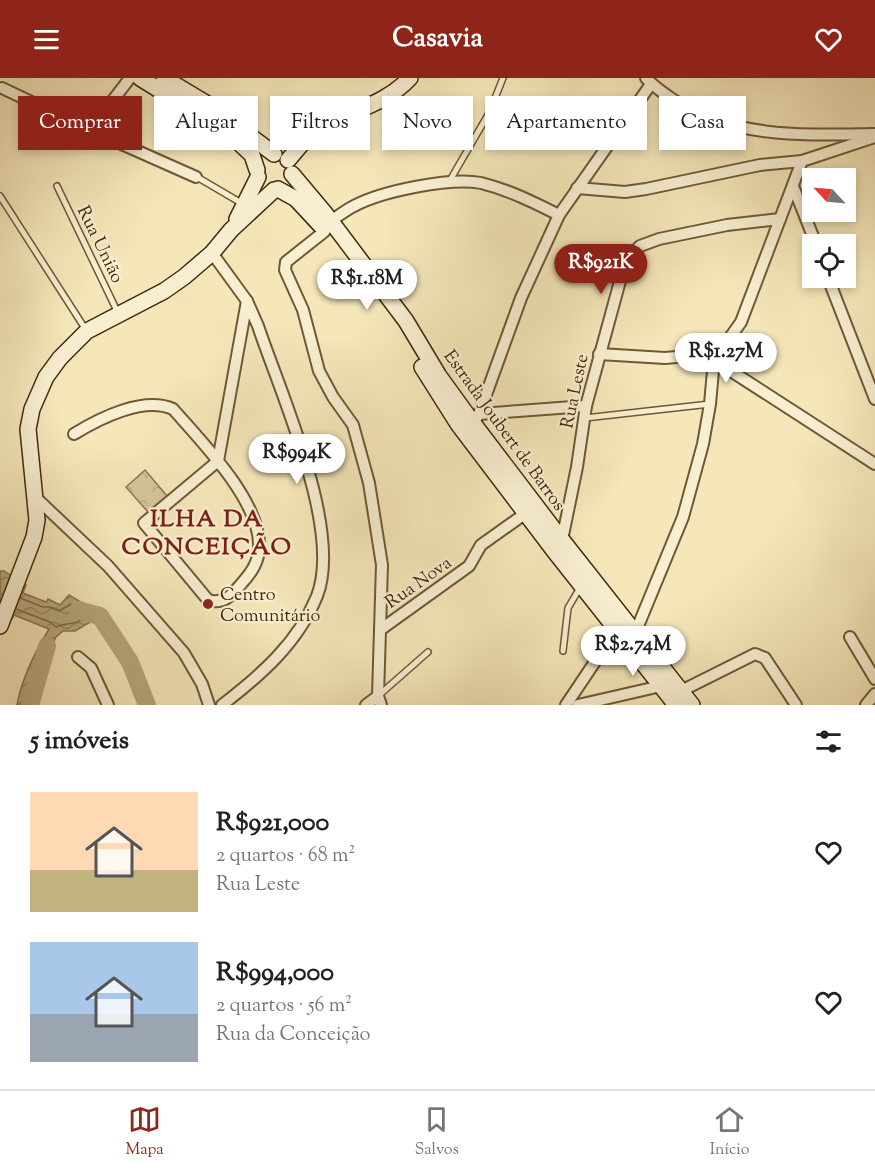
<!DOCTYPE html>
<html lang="pt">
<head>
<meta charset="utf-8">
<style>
  :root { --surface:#fff; --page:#f2f2f2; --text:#222; --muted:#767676; --line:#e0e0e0; --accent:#8f2418 }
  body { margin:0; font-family:"Sorts Mill Goudy",serif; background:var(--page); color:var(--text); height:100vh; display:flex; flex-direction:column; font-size:22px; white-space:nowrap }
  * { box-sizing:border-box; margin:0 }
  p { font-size:20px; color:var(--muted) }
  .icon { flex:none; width:33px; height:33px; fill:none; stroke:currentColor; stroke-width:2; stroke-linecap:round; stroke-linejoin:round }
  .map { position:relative; height:627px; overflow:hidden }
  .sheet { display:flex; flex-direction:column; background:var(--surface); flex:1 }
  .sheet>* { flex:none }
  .guide { position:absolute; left:18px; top:18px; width:840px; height:54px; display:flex; gap:12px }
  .needle { width:39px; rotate:296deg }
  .tools { position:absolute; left:802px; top:90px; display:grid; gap:12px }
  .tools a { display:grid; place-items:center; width:54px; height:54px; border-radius:0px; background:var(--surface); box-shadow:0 3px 9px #0003; font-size:30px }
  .price { position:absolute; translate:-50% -51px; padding:0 14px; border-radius:21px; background:#fff; color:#222; font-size:20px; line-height:39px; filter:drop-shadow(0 2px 3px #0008) }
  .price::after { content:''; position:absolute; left:50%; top:36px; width:18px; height:14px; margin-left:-9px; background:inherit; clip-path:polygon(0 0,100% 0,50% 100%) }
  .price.selected { background:var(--accent); color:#fff }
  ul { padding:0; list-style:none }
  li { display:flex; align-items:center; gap:18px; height:150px; padding:0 30px }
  li span { display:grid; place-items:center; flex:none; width:168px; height:120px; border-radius:0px; color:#555 }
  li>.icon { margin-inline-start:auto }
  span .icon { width:72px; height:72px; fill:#fffc; stroke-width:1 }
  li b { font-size:26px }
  h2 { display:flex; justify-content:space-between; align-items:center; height:72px; padding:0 30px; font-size:26px }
  .tag { padding:0 21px; border-radius:0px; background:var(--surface); box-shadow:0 3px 9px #0003; font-size:21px; line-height:54px }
  .tag.selected { background:var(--accent); color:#fff }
  header { display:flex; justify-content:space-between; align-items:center; height:78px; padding:0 30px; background:var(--accent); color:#fff; font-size:27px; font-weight:700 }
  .tabs { display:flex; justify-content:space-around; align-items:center; height:84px; border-top:2px solid var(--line); background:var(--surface); font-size:16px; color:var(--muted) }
  .tabs a { display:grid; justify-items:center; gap:3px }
  .tabs .selected { color:var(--accent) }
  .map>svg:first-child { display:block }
  .forest { fill:url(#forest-crowns); stroke:#8b7952; stroke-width:1.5 }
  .water { fill:url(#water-waves); stroke:#87754f; stroke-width:1.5 }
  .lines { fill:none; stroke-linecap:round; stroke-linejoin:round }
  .shore { stroke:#7c6944; stroke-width:1.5 }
  .river { stroke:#b7a77e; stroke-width:18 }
  .lane-casing { stroke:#6d5a35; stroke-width:8 }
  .street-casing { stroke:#6d5a35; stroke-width:14 }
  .secondary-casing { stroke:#402b09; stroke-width:18 }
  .lane { stroke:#f8efd2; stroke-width:5 }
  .street { stroke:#f8efd2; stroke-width:10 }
  .secondary { stroke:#f8efd2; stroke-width:15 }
  .poi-dot { fill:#8f2418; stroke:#f8efd2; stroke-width:2 }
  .labels { text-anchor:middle; stroke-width:4.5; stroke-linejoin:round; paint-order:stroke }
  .street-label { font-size:18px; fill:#402b09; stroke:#f8efd2 }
  .poi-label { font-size:18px; fill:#402b09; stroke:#f8efd2; text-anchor:start }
  .district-label { font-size:24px; font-weight:bold; letter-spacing:1.5px; fill:#7a1f14; stroke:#f8efd2 }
</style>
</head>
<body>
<header><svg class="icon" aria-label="menu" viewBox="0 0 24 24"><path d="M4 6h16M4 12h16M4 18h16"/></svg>Casavia<svg class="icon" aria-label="heart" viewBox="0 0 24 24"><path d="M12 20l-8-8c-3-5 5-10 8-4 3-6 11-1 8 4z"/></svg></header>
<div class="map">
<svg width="875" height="627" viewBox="0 0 875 627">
  <defs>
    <pattern id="forest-crowns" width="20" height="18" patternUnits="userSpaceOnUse" patternTransform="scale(1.5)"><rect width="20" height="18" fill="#d6c79c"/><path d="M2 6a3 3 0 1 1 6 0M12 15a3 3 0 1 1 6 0" fill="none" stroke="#b9ab85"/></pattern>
    <pattern id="water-waves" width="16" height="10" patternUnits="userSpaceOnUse" patternTransform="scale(1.5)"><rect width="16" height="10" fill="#b7a77e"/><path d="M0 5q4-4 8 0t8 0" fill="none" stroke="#968865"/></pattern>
  </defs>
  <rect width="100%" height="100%" fill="#f5e7ba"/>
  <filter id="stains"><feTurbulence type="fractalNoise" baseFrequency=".00333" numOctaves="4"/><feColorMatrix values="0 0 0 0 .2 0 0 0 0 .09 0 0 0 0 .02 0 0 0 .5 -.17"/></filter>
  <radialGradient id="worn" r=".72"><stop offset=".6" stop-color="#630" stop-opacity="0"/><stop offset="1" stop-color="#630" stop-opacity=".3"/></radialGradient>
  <polygon class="forest" points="145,392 167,418 148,434 126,409"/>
  <path class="water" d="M0,493H4L26,507L23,515L46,524L48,521L60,527L69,517L102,537L75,553H63L56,559L31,610L37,618L29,627H17C22,599 35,574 49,551L14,537L12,541L0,539Z"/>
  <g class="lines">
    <path class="shore" d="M16,531L50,544L56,549C70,543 73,549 87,538L86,535L71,526L59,533L50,529H43L20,520"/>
    <g class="river">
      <polyline points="78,532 100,538 130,584 147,627"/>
      <polyline points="30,627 47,568"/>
    </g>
    <g class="lane-casing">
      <g id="lane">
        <polyline points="197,99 243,126"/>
        <polyline points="449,104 489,35 503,0"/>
        <polyline points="57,108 118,235"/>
        <polyline points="0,118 86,252"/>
        <polyline points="585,340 710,326"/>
        <polyline points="563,573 568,530 581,508"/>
        <polyline points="378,618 428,574"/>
      </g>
    </g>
    <g class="street-casing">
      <g id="street">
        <path d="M646,0C654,9 665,16 675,23C736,61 806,57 874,56"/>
        <polyline points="2,10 90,52 196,99"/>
        <polyline points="90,52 130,0"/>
        <polyline points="793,108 816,166"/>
        <polyline points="577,110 625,114 646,111 760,87 802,83 875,59"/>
        <path d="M331,143C338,138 346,132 354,128C382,113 451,99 481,105C509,112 533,124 559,137"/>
        <polyline points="325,153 286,184 285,192 303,232 319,293 333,319 353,347 369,405 382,487 378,618 381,627"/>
        <path d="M212,175L247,223L258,248C280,314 343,452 317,518C298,565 261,597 222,627"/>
        <polyline points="828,200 875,321"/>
        <polyline points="599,276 665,280 688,278 714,282 875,386"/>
        <polyline points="479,336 586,328"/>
        <polyline points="473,345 479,336 521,220 559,137 651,6"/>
        <path d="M74,356C100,340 144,318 173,331C202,364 261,424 259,469C259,484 251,495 242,505C232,517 224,527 208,522L144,445L218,383L247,223"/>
        <polyline points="35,419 108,488 184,575 202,606 209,627"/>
        <polyline points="562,462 577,389 586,328 620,203 631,177 640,168 659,161 727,147 780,141"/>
        <polyline points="380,552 469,488 481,467 526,435"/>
        <polyline points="636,553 683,439 703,366 710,326 714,282 741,244 802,83"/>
        <polyline points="850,559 875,601"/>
        <polyline points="78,579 91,590 108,627"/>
        <polyline points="681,613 755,576 765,580 796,627"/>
        <polyline points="366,627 378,618"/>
        <polyline points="566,627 617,551"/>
        <polyline points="578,627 661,608"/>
        <polyline points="866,627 875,616"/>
      </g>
    </g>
    <g class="secondary-casing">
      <g id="secondary">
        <polyline points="140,0 230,56 252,77 257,92"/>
        <polyline points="164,0 209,27 274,76"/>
        <path d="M288,82C297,72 305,60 317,52C348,33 384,28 410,0"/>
        <polyline points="292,96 324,134 406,243 439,298 473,345 562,462 692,627"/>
        <polyline points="278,111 296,121 323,150"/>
        <polyline points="237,141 258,99"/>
        <polyline points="422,289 458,346 555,474 676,627"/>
        <polyline points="0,548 34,459 37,442 28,351 32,331 46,299 60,280 87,253 164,213 184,199 212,175 231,152 274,112"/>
      </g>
    </g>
    <use href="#lane" class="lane"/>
    <use href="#street" class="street"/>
    <use href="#secondary" class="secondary"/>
  </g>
  <circle class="poi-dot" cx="208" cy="526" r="6"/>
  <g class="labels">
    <g class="street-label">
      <text transform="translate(101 166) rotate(64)" y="6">Rua União</text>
      <text transform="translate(574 313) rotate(-78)" y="6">Rua Leste</text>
      <text transform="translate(505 352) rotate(54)" y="6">Estrada Joubert de Barros</text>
      <text transform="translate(418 504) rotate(-35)" y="6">Rua Nova</text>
    </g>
    <g class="poi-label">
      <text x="220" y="522">Centro<tspan x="220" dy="21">Comunitário</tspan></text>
    </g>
    <g class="district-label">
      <text x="207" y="448">ILHA DA<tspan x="207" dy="28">CONCEIÇÃO</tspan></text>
    </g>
  </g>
  <rect width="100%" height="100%" filter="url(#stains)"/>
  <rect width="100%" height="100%" fill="url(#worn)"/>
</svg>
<div class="tools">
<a><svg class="needle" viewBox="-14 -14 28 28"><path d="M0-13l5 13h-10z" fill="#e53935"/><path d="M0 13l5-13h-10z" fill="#767676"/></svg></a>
<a><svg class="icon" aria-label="locate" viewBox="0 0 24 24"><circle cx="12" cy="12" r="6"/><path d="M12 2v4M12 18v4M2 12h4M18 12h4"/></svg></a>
</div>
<b class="price selected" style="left:601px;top:217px">R$921K</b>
<b class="price" style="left:367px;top:233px">R$1.18M</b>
<b class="price" style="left:726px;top:306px">R$1.27M</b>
<b class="price" style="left:297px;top:407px">R$994K</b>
<b class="price" style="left:633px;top:599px">R$2.74M</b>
<div class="guide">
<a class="tag selected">Comprar</a>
<a class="tag">Alugar</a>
<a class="tag">Filtros</a>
<a class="tag">Novo</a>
<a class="tag">Apartamento</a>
<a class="tag">Casa</a>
</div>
</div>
<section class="sheet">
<h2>5 imóveis<svg class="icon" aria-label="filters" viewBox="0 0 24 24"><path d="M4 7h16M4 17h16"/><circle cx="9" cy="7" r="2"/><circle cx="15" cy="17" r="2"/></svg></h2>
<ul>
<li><span style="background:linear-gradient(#ffd9b3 65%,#c2b280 0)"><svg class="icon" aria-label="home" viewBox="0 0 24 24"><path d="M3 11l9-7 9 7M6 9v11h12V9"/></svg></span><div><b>R$921,000</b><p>2 quartos · 68 m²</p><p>Rua Leste</p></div><svg class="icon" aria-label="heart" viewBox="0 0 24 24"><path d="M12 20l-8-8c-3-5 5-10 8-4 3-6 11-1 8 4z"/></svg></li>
<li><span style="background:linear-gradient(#a9c7e8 60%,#9aa5b1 0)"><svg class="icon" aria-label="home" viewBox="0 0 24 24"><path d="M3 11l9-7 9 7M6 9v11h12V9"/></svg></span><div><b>R$994,000</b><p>2 quartos · 56 m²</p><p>Rua da Conceição</p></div><svg class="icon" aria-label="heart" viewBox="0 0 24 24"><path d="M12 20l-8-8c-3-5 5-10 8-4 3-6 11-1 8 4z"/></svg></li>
</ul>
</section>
<nav class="tabs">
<a class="selected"><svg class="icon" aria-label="map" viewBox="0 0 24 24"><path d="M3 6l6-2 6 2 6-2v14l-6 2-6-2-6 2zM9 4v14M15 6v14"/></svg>Mapa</a>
<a><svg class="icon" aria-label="saved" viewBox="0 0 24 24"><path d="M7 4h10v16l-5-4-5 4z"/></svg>Salvos</a>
<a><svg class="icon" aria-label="home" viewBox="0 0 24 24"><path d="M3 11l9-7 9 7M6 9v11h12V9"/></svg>Início</a>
</nav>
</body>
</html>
